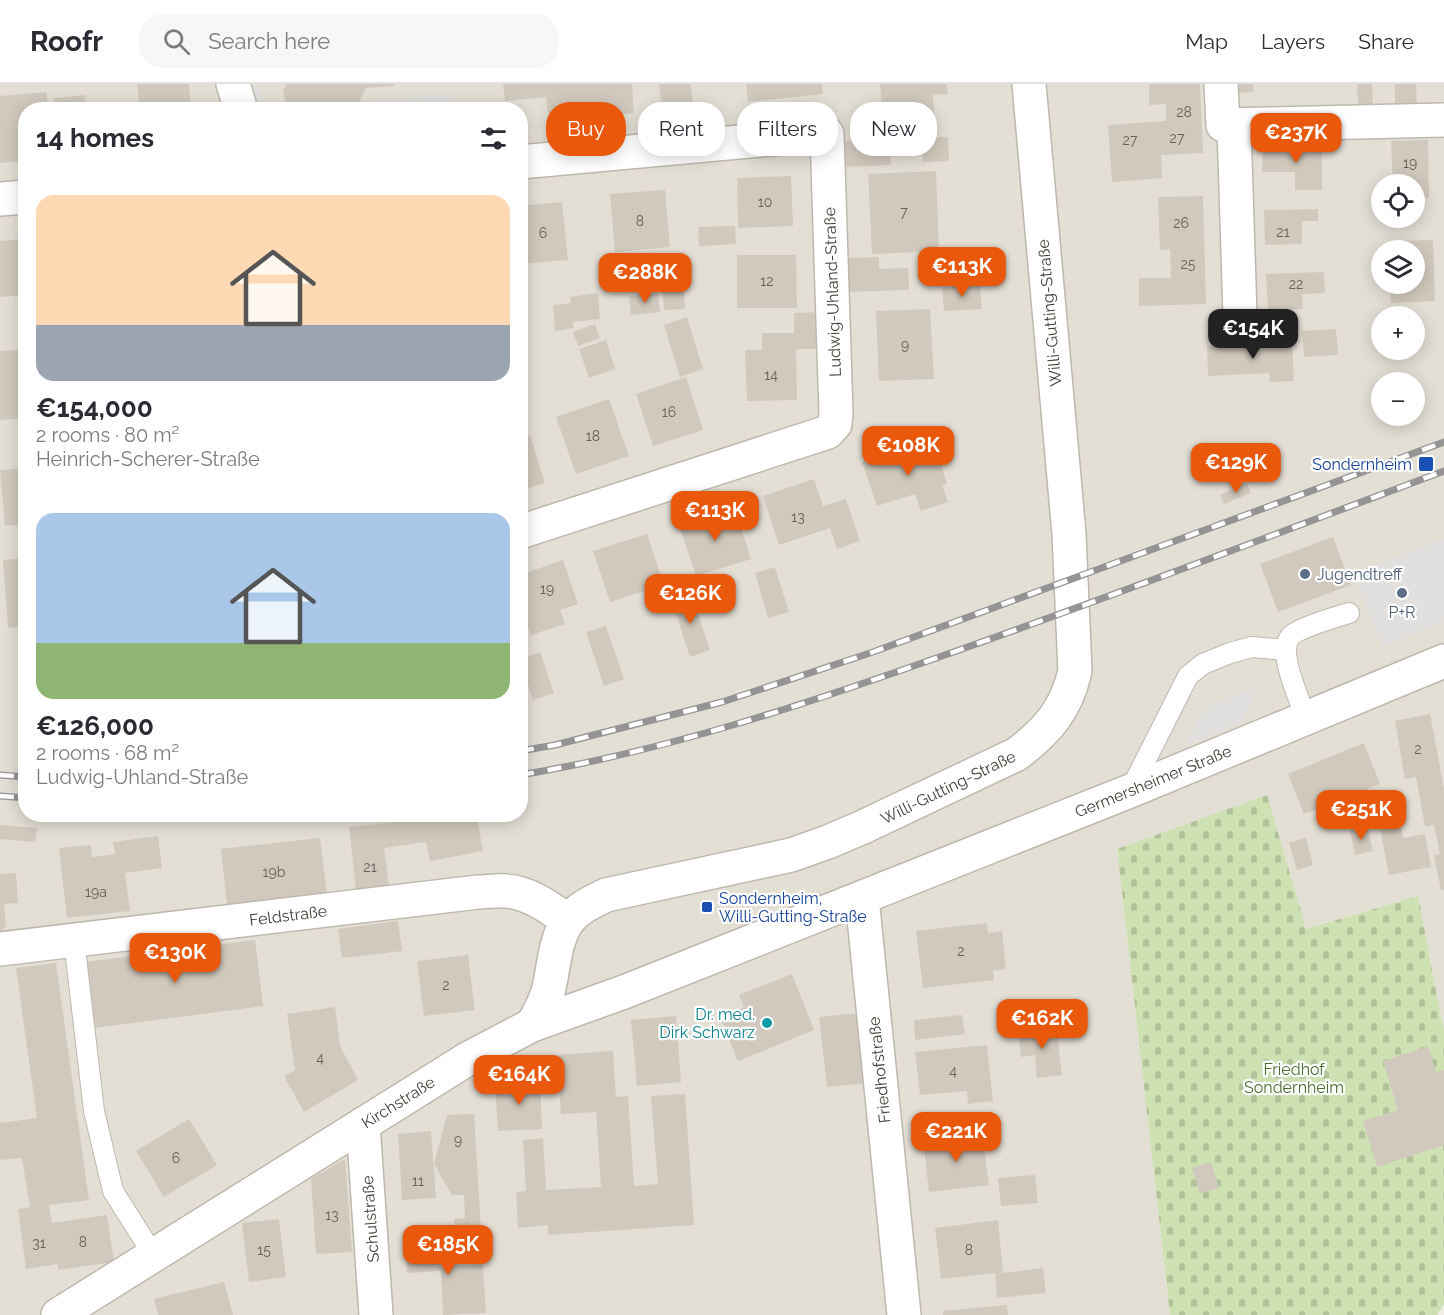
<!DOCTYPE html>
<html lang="en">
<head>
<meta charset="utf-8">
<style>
  :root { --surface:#fff; --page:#f7f7f7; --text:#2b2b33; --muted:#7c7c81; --line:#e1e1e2; --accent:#ea580c }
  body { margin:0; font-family:Raleway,sans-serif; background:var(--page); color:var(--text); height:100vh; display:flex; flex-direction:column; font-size:22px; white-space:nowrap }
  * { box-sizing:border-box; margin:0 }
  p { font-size:20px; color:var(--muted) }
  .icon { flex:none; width:33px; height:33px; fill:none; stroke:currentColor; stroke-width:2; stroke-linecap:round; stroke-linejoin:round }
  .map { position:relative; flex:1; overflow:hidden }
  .panel { position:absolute; left:18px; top:18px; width:510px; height:720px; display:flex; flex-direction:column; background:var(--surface); border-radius:24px; box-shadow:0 3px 15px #0003 }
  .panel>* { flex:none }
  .banner { position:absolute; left:546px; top:18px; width:570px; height:54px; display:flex; gap:12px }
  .fabs { position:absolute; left:1371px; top:90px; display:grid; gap:12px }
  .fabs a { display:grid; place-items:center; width:54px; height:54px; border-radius:50%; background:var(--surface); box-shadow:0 3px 15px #0003; font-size:30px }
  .price { position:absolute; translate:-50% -51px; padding:0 14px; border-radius:12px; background:var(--accent); color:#fff; font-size:20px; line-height:39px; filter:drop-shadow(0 2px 3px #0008) }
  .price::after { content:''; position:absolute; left:50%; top:36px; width:18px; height:14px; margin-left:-9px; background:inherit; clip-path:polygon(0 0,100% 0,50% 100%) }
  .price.current { background:#222; color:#fff }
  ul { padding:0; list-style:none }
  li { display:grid; align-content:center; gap:12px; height:318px; padding:0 18px }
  li span { display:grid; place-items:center; height:186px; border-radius:18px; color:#555 }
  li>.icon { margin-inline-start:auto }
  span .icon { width:108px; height:108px; fill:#fffc; stroke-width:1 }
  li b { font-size:26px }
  h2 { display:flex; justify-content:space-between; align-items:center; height:72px; padding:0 18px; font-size:26px }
  .tag { padding:0 21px; border-radius:24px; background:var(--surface); box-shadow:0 3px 15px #0003; font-size:21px; line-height:54px }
  .tag.current { background:var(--accent); color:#fff }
  header { display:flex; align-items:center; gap:36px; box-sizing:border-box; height:84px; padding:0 30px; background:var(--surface); border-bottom:2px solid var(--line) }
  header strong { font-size:28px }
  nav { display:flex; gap:33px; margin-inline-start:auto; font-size:21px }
  .search { width:420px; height:54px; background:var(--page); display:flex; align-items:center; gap:15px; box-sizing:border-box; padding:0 21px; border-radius:24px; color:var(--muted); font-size:22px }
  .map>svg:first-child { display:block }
  .residential { fill:#e4dfd5; fill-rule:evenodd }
  .cemetery { fill:url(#cemetery-stones) }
  .parking { fill:#e2e0de }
  .building { fill:#d1c9bd }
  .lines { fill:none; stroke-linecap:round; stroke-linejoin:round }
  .lane-casing { stroke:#beb8ad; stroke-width:22 }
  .street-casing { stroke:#beb8ad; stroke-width:36 }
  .lane { stroke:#fff; stroke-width:20 }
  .street { stroke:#fff; stroke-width:33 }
  .rail-casing { stroke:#949494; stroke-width:7 }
  .rail { stroke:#fff; stroke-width:4.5; stroke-dasharray:14; stroke-linecap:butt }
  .transit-dot { fill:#1a4fb4; stroke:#fff; stroke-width:2 }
  .service-dot { fill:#5c6f8a; stroke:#fff; stroke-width:2 }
  .culture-dot { fill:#0f9aa8; stroke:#fff; stroke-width:2 }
  .labels { text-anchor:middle; stroke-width:4.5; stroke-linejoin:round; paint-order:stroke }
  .number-label { font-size:14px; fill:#666158 }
  .street-label { font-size:16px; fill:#433e36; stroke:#fff }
  .transit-label { font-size:16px; fill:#164399; stroke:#fff; text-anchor:end }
  .service-label { font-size:16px; fill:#4e5e75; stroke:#fff; text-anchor:start }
  .culture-label { font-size:16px; fill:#0d838f; stroke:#fff; text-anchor:end }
  .park-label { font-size:16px; fill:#486e30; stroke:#fff }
</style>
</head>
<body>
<header>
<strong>Roofr</strong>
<div class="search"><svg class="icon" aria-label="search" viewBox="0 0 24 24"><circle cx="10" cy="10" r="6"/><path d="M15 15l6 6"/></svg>Search here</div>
<nav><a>Map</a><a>Layers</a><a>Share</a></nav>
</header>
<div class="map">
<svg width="1444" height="1231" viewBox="0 0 1444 1231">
  <defs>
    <pattern id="cemetery-stones" width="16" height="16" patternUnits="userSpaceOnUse" patternTransform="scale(1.5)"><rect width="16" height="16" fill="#cde1b3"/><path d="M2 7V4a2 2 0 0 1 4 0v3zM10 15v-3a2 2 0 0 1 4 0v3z" fill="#b1c29b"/></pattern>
  </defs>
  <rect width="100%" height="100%" fill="#f1ede6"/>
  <path class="residential" d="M0,0H1444V948L1418,812L1306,845L1267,712L1117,765L1170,1231H0ZM26,26H520V730H26ZM1382,100H1414V134H1382ZM1382,166H1414V200H1382ZM1382,232H1414V266H1382ZM1382,298H1414V332H1382Z"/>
  <polygon class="cemetery" points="1267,711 1306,845 1418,812 1444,948 1444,1220 1437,1231 1170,1231 1117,765"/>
  <g class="parking">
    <polygon points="245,0 251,0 258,3 265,25 253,25"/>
    <polygon points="450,11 455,25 378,25 375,17"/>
    <polygon points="1444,454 1444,538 1382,563 1353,490"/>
    <polygon points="1258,601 1242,638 1185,662 1204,624"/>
  </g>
  <g class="building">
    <polygon points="137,0 189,0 191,26 140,26"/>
    <polygon points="287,0 394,0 394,2 366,4 358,19 359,26 287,26 283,6"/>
    <polygon points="503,0 632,0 634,29 578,35 577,26 548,29 546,13 505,17"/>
    <polygon points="659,0 691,0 693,21 662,24"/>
    <polygon points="746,0 822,0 823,10 748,18"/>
    <polygon points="880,0 947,0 948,10 933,11 935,47 884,50"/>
    <polygon points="1149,0 1200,0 1203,69 1161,71 1162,94 1112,98 1108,41 1166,37 1166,20 1149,21"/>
    <polygon points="1233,0 1253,0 1253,8 1233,9"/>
    <polygon points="1357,0 1372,0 1373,21 1358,21"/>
    <polygon points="1395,0 1416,0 1417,22 1395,22"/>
    <polygon points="47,8 48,26 26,26 26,77 0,79 0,12"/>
    <polygon points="85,11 86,26 55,26 54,14"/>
    <polygon points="948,53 949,77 923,78 922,54"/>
    <polygon points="889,55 891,81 842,83 841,57"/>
    <polygon points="1428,56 1429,114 1414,114 1414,100 1393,100 1391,57"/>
    <polygon points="1263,61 1322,61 1322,106 1295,106 1295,88 1262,88"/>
    <polygon points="936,87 939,167 872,170 868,90"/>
    <polygon points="791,92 793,142 738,144 737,94"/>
    <polygon points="665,106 670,163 615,168 610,110"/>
    <polygon points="1203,112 1206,220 1139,222 1139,194 1171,194 1170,165 1160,166 1158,113"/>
    <polygon points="562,118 568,176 520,180 520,122"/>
    <polygon points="1318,125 1318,137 1302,137 1302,160 1265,161 1264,126"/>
    <polygon points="735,142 736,160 699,162 698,143"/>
    <polygon points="26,155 26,211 0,213 0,157"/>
    <polygon points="1433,156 1435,217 1391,219 1390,200 1414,200 1414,166 1389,166 1389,157"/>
    <polygon points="737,171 796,171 797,224 737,224"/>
    <polygon points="879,173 879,185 908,184 909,206 848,208 847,174"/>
    <polygon points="682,179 685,225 664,226 661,181"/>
    <polygon points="1324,188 1325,209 1302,210 1303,225 1268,227 1266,190"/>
    <polygon points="980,201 982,225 944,227 942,203"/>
    <polygon points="598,209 600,235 573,238 574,244 555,247 553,221 571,219 570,213"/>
    <polygon points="658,209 660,228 631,231 629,212"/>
    <polygon points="930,225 934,295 879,297 876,227"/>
    <polygon points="824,228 825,265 796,265 797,316 747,317 745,266 762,266 762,249 794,249 794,229"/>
    <polygon points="687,233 703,285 680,293 664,241"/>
    <polygon points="595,240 600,254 578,262 573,248"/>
    <polygon points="1336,245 1338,271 1304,273 1302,247"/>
    <polygon points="606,256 615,285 589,294 579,265"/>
    <polygon points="1292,258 1294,297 1270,298 1269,289 1208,292 1207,262"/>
    <polygon points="26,266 26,334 0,336 0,267"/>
    <polygon points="521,272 528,293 520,295 520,273"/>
    <polygon points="686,293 703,346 653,362 636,310"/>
    <polygon points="609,315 629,372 576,390 556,333"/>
    <polygon points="530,351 545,399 520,407 520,354"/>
    <polygon points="934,359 947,400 942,401 948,418 921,427 915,410 877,422 862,378 888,369 890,374"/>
    <polygon points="26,384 26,440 5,442 0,386"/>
    <polygon points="814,395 823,422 846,415 860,457 837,465 830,444 779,461 763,412"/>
    <polygon points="1247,399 1251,409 1224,420 1220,411"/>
    <polygon points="734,423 751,475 696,492 679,441"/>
    <polygon points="647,450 664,501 610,518 593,467"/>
    <polygon points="1333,453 1351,501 1278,528 1260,480"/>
    <polygon points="26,474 26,542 8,544 3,476"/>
    <polygon points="563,476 578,520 560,526 565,540 531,551 526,537 521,539 520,536 520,491"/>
    <polygon points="775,483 789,528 768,534 755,489"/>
    <polygon points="691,509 710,566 690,573 671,515"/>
    <polygon points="606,542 624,595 604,602 586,548"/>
    <polygon points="19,564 26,564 26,627 24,627"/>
    <polygon points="540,568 554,609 533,616 520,575"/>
    <polygon points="1430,630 1444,705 1444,806 1441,806 1434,771 1440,770 1434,741 1425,743 1416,693 1405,695 1395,637"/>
    <polygon points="1364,659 1380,700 1304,730 1288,690"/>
    <polygon points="447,730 476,730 483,767 430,777 426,758 384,764 389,802 356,806 349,743 423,735"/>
    <polygon points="1399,734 1403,754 1425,750 1431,783 1389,791 1379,738"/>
    <polygon points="0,741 37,744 35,758 0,755"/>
    <polygon points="1367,742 1373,767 1355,771 1350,746"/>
    <polygon points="158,752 162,784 125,789 130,827 67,834 59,764 91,761 92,773 115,770 113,758"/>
    <polygon points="320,754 327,811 227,822 221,765"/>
    <polygon points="1306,754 1313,781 1297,786 1289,759"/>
    <polygon points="16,789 18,819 4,820 6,842 0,848 0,790"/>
    <polygon points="398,837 402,867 342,874 338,845"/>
    <polygon points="987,839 988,849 1002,847 1006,885 993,887 994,896 923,904 916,847"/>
    <polygon points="255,856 263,922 95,944 86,878"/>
    <polygon points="468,871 475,926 424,932 417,877"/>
    <polygon points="56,879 89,1116 49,1121 52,1139 107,1131 114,1178 58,1186 58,1180 26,1185 18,1125 30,1123 22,1074 0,1076 0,1039 37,1034 16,884"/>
    <polygon points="792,890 814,946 738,977 720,933 744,923 739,911"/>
    <polygon points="335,923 340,962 358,996 304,1028 284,992 295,986 287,930"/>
    <polygon points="859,929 867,999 827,1003 819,933"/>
    <polygon points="962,931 965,950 915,956 914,936"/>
    <polygon points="676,932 681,998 637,1002 631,936"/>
    <polygon points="1056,941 1062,991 1037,994 1035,971 1021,973 1018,946"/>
    <polygon points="987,961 993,1017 968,1020 967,1007 920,1011 915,968"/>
    <polygon points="1428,962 1436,988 1444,986 1444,1061 1377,1083 1363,1037 1398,1026 1383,977"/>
    <polygon points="613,967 616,1013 628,1012 634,1102 658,1100 651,1012 685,1010 694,1141 548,1151 548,1141 518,1144 516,1108 526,1107 523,1056 543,1054 546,1106 601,1103 596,1028 561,1030 557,971"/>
    <polygon points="540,996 542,1045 498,1047 495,999"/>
    <polygon points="474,1030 482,1162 456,1163 454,1135 465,1134 464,1111 452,1111 434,1080 447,1031"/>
    <polygon points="189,1035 217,1081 164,1113 136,1067"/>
    <polygon points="431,1047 436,1114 402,1116 398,1050"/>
    <polygon points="982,1049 989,1101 929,1108 923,1056"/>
    <polygon points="345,1075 352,1168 316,1170 311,1095"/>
    <polygon points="1211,1078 1219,1104 1200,1109 1192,1084"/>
    <polygon points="1035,1091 1038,1119 1001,1122 998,1094"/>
    <polygon points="279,1135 286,1193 249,1198 242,1139"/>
    <polygon points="998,1136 1003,1189 1043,1184 1046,1209 997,1214 995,1189 941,1195 935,1144"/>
    <polygon points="438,1150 440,1183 483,1181 486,1229 443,1231 441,1187 407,1189 404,1153"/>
    <polygon points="224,1198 233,1231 158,1231 154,1215"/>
    <polygon points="1007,1221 1008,1231 943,1231 943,1227"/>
  </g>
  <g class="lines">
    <g class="lane-casing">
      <g id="lane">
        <path d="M1306,634C1300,616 1275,565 1292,551C1301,543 1336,533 1349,529"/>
        <polyline points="1130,707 1188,592 1203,580 1230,569 1252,563 1286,566"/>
        <polyline points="74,856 94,1027 113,1107 154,1172"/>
      </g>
    </g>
    <g class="street-casing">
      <g id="street">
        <polyline points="233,0 241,26"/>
        <polyline points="1221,0 1223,41 1444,36"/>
        <polyline points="1234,42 1240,232"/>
        <polyline points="520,78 827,50 836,329 835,340 828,348 520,448"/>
        <polyline points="0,115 26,113"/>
        <polyline points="862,814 904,1231"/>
        <path d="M0,865L478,808C487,808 498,806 507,807C530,809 550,824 568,837"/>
        <path d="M532,941C539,930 544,920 548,908C554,885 554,857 568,837C578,824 592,818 606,811L791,771L828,758L863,743L1017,670C1048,646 1066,626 1075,587L1069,450L1029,0"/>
        <polyline points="363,1040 376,1231"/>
        <polyline points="58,1231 469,974 532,941 624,908 1130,707 1444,577"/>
      </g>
    </g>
    <use href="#lane" class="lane"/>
    <use href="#street" class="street"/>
    <g class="rail-casing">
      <g id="rail">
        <polyline points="520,667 555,661 722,618 873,568 1444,358"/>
        <polyline points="0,691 26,693"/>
        <path d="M520,691C672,666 818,616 962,565C1123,508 1284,447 1444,387"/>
        <polyline points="0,712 26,714"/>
      </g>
    </g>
    <use href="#rail" class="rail"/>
  </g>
  <g class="transit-dot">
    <rect x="1418" y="372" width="16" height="16" rx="3"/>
    <rect x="701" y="817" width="12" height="12" rx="3"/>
  </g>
  <g class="service-dot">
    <circle cx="1305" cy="490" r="6"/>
    <circle cx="1402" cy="509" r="6"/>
  </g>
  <circle class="culture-dot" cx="767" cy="939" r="6"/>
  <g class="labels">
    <g class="number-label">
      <text x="1184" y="33">28</text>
      <text x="1177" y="59">27</text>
      <text x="1130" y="61">27</text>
      <text x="1410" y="84">19</text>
      <text x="765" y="123">10</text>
      <text x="904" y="133">7</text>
      <text x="640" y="142">8</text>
      <text x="1181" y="144">26</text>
      <text x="1283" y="153">21</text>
      <text x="543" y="154">6</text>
      <text x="1188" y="185">25</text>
      <text x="767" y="202">12</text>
      <text x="1296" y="205">22</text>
      <text x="905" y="266">9</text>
      <text x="771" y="296">14</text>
      <text x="669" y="333">16</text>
      <text x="593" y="357">18</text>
      <text x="798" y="438">13</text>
      <text x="547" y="510">19</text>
      <text x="1418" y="670">2</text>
      <text x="370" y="788">21</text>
      <text x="274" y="793">19b</text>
      <text x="96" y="813">19a</text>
      <text x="961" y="872">2</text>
      <text x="446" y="906">2</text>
      <text x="320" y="979">4</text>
      <text x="953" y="992">4</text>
      <text x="458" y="1061">9</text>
      <text x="176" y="1079">6</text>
      <text x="418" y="1102">11</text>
      <text x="332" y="1136">13</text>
      <text x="83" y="1163">8</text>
      <text x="39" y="1164">31</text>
      <text x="264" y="1171">15</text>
      <text x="969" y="1171">8</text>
    </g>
    <g class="street-label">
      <text transform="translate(832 208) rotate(-92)" y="6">Ludwig-Uhland-Straße</text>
      <text transform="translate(1049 229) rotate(-95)" y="6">Willi-Gutting-Straße</text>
      <text transform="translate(1153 697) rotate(-22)" y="6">Germersheimer Straße</text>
      <text transform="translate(948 703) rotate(-26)" y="6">Willi-Gutting-Straße</text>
      <text transform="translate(288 831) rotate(-7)" y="6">Feldstraße</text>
      <text transform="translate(879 986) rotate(-96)" y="6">Friedhofstraße</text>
      <text transform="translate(398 1018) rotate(-32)" y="6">Kirchstraße</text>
      <text transform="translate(370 1135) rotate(-94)" y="6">Schulstraße</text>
    </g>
    <g class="transit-label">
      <text x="1412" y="386">Sondernheim</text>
      <text x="719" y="820" text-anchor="start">Sondernheim,<tspan x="719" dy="18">Willi-Gutting-Straße</tspan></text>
    </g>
    <g class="service-label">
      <text x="1317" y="496">Jugendtreff</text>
      <text x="1402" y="534" text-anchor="middle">P+R</text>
    </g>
    <g class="culture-label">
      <text x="755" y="936">Dr. med.<tspan x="755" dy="18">Dirk Schwarz</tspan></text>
    </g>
    <g class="park-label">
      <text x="1294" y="991">Friedhof<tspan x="1294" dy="18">Sondernheim</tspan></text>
    </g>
  </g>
</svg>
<div class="fabs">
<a><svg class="icon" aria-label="locate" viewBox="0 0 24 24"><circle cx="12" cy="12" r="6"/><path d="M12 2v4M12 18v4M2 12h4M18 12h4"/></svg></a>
<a><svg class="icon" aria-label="layers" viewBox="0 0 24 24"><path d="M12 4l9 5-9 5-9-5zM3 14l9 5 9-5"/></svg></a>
<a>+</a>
<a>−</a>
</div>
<b class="price" style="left:1296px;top:80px">€237K</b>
<b class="price" style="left:962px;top:214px">€113K</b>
<b class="price" style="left:645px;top:220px">€288K</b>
<b class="price current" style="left:1253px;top:276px">€154K</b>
<b class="price" style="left:908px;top:393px">€108K</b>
<b class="price" style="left:1236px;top:410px">€129K</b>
<b class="price" style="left:715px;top:458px">€113K</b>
<b class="price" style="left:690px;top:541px">€126K</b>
<b class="price" style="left:1361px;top:757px">€251K</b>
<b class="price" style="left:175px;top:900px">€130K</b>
<b class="price" style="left:1042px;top:966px">€162K</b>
<b class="price" style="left:519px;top:1022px">€164K</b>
<b class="price" style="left:956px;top:1079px">€221K</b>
<b class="price" style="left:448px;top:1192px">€185K</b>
<div class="banner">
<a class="tag current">Buy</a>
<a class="tag">Rent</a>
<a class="tag">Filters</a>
<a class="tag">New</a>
</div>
<section class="panel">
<h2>14 homes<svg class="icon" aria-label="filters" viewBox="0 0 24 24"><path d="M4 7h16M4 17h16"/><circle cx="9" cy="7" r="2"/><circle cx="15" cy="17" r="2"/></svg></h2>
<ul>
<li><span style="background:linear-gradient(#ffd9b3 70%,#9aa5b1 0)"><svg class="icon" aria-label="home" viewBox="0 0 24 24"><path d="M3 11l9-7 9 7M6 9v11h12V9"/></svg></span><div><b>€154,000</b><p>2 rooms · 80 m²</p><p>Heinrich-Scherer-Straße</p></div></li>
<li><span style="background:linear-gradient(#a9c7e8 70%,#8fb573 0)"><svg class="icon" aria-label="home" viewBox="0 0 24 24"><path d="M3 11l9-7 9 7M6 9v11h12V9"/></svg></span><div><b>€126,000</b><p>2 rooms · 68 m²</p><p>Ludwig-Uhland-Straße</p></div></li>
</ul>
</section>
</div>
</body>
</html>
